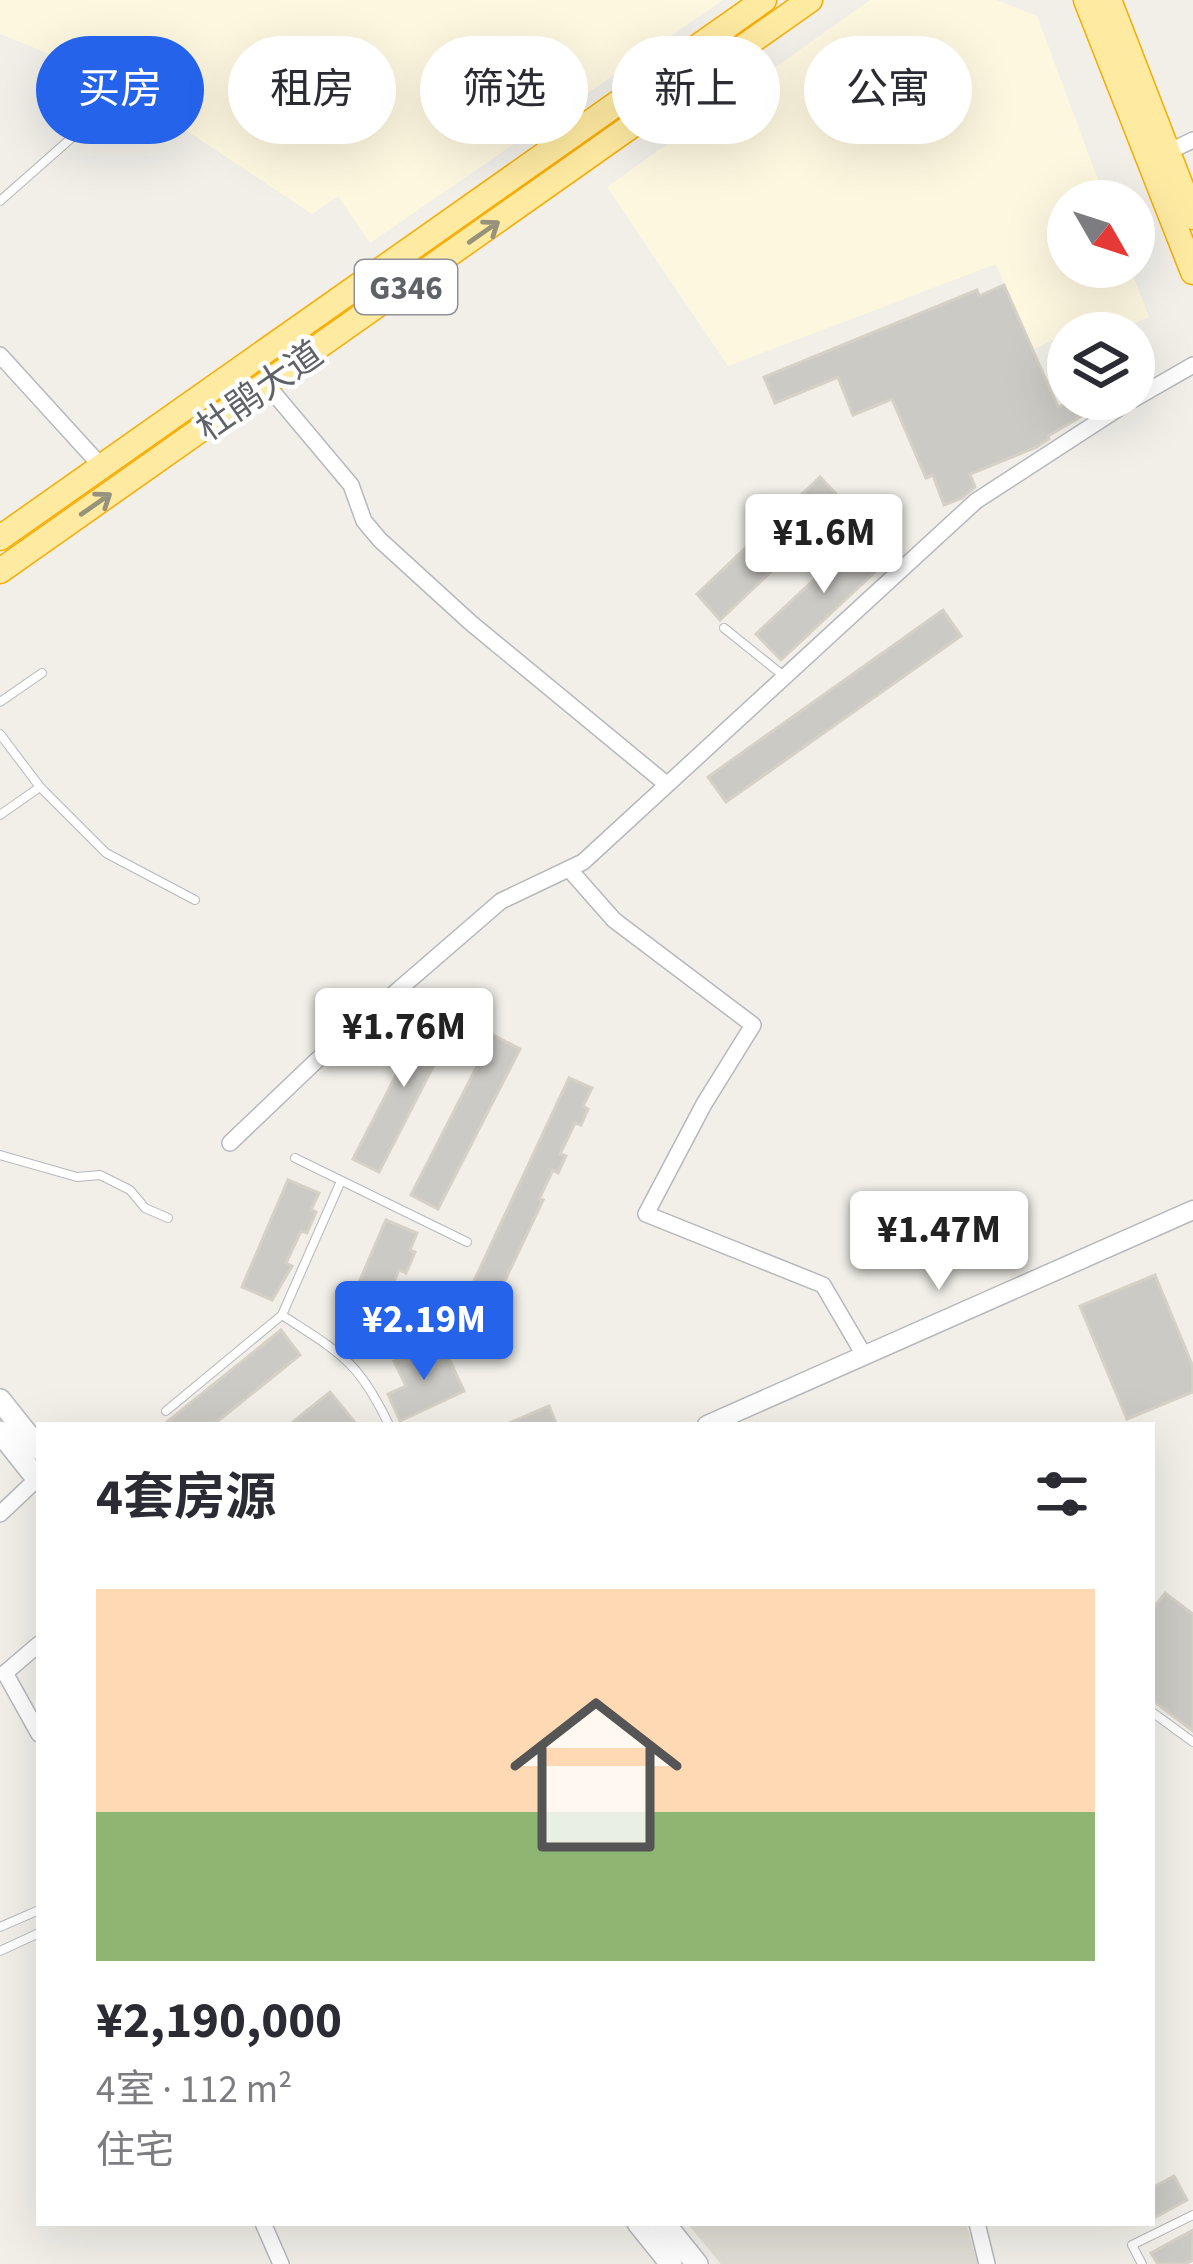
<!DOCTYPE html>
<html lang="zh">
<head>
<meta charset="utf-8">
<style>
  :root { --surface:#fff; --page:#f7f7f7; --text:#2b2b33; --muted:#7c7c81; --accent:#2563eb }
  body { margin:0; font-family:"Source Sans 3","Noto Sans SC",sans-serif; background:var(--page); color:var(--text); height:100vh; display:flex; flex-direction:column; font-size:45px; white-space:nowrap }
  * { box-sizing:border-box; margin:0 }
  p { font-size:39px; color:var(--muted) }
  .icon { flex:none; width:66px; height:66px; fill:none; stroke:currentColor; stroke-width:2; stroke-linecap:round; stroke-linejoin:round }
  .map { position:relative; flex:1; overflow:hidden }
  .sheet { position:absolute; left:36px; top:1422px; width:1119px; height:804px; display:flex; flex-direction:column; background:var(--surface); border-radius:0px; box-shadow:0 12px 48px #0002 }
  .sheet>* { flex:none }
  .hud { position:absolute; left:36px; top:36px; width:1122px; height:108px; display:flex; gap:24px }
  .needle { width:78px; rotate:129deg }
  .tools { position:absolute; left:1047px; top:180px; display:grid; gap:24px }
  .tools a { display:grid; place-items:center; width:108px; height:108px; border-radius:50%; background:var(--surface); box-shadow:0 12px 48px #0002; font-size:60px }
  .price { position:absolute; translate:-50% -102px; padding:0 27px; border-radius:12px; background:#fff; color:#222; font-size:39px; line-height:78px; filter:drop-shadow(0 3px 6px #0008) }
  .price::after { content:''; position:absolute; left:50%; top:72px; width:36px; height:27px; margin-left:-18px; background:inherit; clip-path:polygon(0 0,100% 0,50% 100%) }
  .price.active { background:var(--accent); color:#fff }
  ul { padding:0; list-style:none }
  li { display:grid; align-content:center; gap:24px; height:636px; padding:0 60px }
  li span { display:grid; place-items:center; height:372px; border-radius:0px; color:#555 }
  li>.icon { margin-inline-start:auto }
  span .icon { width:216px; height:216px; fill:#fffc; stroke-width:1 }
  li b { font-size:51px }
  h2 { display:flex; justify-content:space-between; align-items:center; height:144px; padding:0 60px; font-size:51px }
  .tag { padding:0 42px; border-radius:54px; background:var(--surface); box-shadow:0 12px 48px #0002; font-size:42px; line-height:108px }
  .tag.active { background:var(--accent); color:#fff }
  .map>svg:first-child { display:block }
  .commercial { fill:#fef7e0 }
  .education { fill:#e1ded6 }
  .building { fill:#cccac5; stroke:#d6d1c6; stroke-width:3 }
  .lines { fill:none; stroke-linecap:round; stroke-linejoin:round }
  .service-casing { stroke:#b5b8bc; stroke-width:10 }
  .minor-casing { stroke:#b5b8bc; stroke-width:18 }
  .tertiary-casing { stroke:#b5b8bc; stroke-width:21 }
  .secondary-casing { stroke:#b6babf; stroke-width:24 }
  .trunk-casing { stroke:#f9ab00; stroke-width:27 }
  .service { stroke:#fff; stroke-width:8 }
  .minor { stroke:#fff; stroke-width:15 }
  .tertiary { stroke:#fff; stroke-width:18 }
  .secondary { stroke:#fff; stroke-width:21 }
  .trunk { stroke:#feeaa1; stroke-width:24 }
  .oneway { stroke:#97927c }
  .labels { text-anchor:middle; stroke-width:9; stroke-linejoin:round; paint-order:stroke }
  .shield { fill:#fff; stroke:#8f9295; stroke-width:3 }
  .shield-label { font-size:33px; font-weight:bold; fill:#5f6368 }
  .street-label { font-size:36px; fill:#5f6368; stroke:#fff }
</style>
</head>
<body>
<div class="map">
<svg width="1193" height="2264" viewBox="0 0 1193 2264">
  <rect width="100%" height="100%" fill="#f1efe8"/>
  <g class="commercial">
    <polygon points="0,0 723,0 370,243 338,196 312,214 104,76 0,34"/>
    <polygon points="870,0 996,0 1037,16 1106,201 1068,201 1068,267 1130,267 1149,317 1111,333 1068,333 1032,350 996,264 728,366 607,187"/>
  </g>
  <polygon class="education" points="687,2223 966,2223 978,2264 721,2264"/>
  <g class="building">
    <polygon points="1004,285 1058,407 1076,399 1111,399 1048,436 1049,439 1037,447 970,474 975,487 962,498 944,505 933,475 926,478 892,399 853,415 838,377 775,403 764,377 977,290 979,296"/>
    <polygon points="820,477 844,502 720,620 697,594"/>
    <polygon points="866,531 891,557 781,660 756,634"/>
    <polygon points="943,610 961,636 726,802 708,777"/>
    <polygon points="430,1009 456,1022 379,1172 353,1159"/>
    <polygon points="493,1035 520,1049 438,1209 411,1195"/>
    <polygon points="569,1078 592,1088 583,1106 588,1109 581,1125 575,1123 560,1154 566,1156 558,1173 553,1170 539,1199 543,1200 475,1344 471,1342 465,1353 445,1343"/>
    <polygon points="288,1180 319,1193 311,1210 316,1212 307,1233 301,1231 286,1263 292,1266 272,1300 242,1287"/>
    <polygon points="386,1220 417,1233 410,1250 415,1252 406,1273 399,1270 385,1303 391,1305 371,1340 340,1326"/>
    <polygon points="1155,1275 1193,1367 1193,1392 1127,1419 1080,1306"/>
    <polygon points="281,1330 300,1355 213,1425 163,1425"/>
    <polygon points="443,1346 464,1391 400,1421 388,1394 406,1386 394,1361 423,1347 433,1368"/>
    <polygon points="330,1392 357,1425 289,1425"/>
    <polygon points="549,1406 557,1425 505,1425"/>
    <polygon points="1165,1593 1193,1614 1193,1731 1152,1700 1152,1610"/>
    <polygon points="1174,2176 1187,2200 1152,2219 1152,2188"/>
    <polygon points="1193,2230 1193,2260 1185,2264 1158,2264 1151,2253"/>
  </g>
  <g class="lines">
    <g class="service-casing">
      <g id="service">
        <polyline points="0,201 102,111"/>
        <polyline points="724,628 785,677"/>
        <polyline points="0,702 42,673"/>
        <polyline points="0,734 40,787 106,853 195,900"/>
        <polyline points="0,815 40,787"/>
        <polyline points="0,1155 77,1177 100,1175 130,1190 145,1208 168,1218"/>
        <polyline points="295,1158 467,1242"/>
        <polyline points="282,1315 341,1181"/>
        <path d="M166,1411L282,1315C340,1353 358,1360 389,1425"/>
        <polyline points="1152,1712 1193,1742"/>
        <polyline points="0,1927 39,1910"/>
        <polyline points="0,1951 39,1933"/>
        <polyline points="1142,2264 1132,2245 1193,2215"/>
      </g>
    </g>
    <g class="minor-casing">
      <g id="minor">
        <polyline points="1168,152 1193,140"/>
        <polyline points="0,355 102,467"/>
        <polyline points="267,385 351,485 364,521 380,540 471,623 665,783"/>
        <polyline points="1134,399 1193,365"/>
        <polyline points="569,869 614,920 753,1025 704,1104 646,1214 823,1285 864,1355"/>
        <polyline points="230,1143 316,1061 501,901 583,862 976,501 1133,399"/>
        <polyline points="0,1514 37,1479"/>
        <polyline points="39,1644 5,1673 39,1734"/>
        <polyline points="263,2223 281,2264"/>
        <polyline points="977,2223 987,2264"/>
      </g>
    </g>
    <g class="tertiary-casing">
      <polyline id="tertiary" points="707,1425 1193,1210"/>
    </g>
    <g class="secondary-casing">
      <g id="secondary">
        <polyline points="0,1400 39,1449"/>
        <polyline points="0,1432 39,1481"/>
        <polyline points="638,2223 671,2264"/>
        <polyline points="664,2223 697,2264"/>
      </g>
    </g>
    <g class="trunk-casing">
      <g id="trunk">
        <polyline points="1086,0 1193,272"/>
        <polyline points="1109,0 1193,217"/>
        <polyline points="0,538 764,0"/>
        <polyline points="0,571 810,0"/>
      </g>
    </g>
    <use href="#service" class="service"/>
    <use href="#minor" class="minor"/>
    <use href="#tertiary" class="tertiary"/>
    <use href="#secondary" class="secondary"/>
    <use href="#trunk" class="trunk"/>
  </g>
  <defs><path id="oneway-shaft" d="M-6 0H5M1.5-3L5.5 0L1.5 3" fill="none" stroke-width="1.6" stroke-linecap="round" stroke-linejoin="round" transform="scale(3)"/></defs>
  <g class="oneway">
    <use href="#oneway-shaft" transform="translate(484 232) rotate(-35)"/>
    <use href="#oneway-shaft" transform="translate(96 504) rotate(-35)"/>
  </g>
  <g class="labels">
    <rect class="shield" x="355" y="260" width="102" height="54" rx="9"/>
    <g class="shield-label">
      <text x="406" y="299">G346</text>
    </g>
    <g class="street-label">
      <text transform="translate(259 390) rotate(-35)" y="13">杜鹃大道</text>
    </g>
  </g>
</svg>
<div class="tools">
<a><svg class="needle" viewBox="-14 -14 28 28"><path d="M0-13l5 13h-10z" fill="#e53935"/><path d="M0 13l5-13h-10z" fill="#7c7c81"/></svg></a>
<a><svg class="icon" aria-label="layers" viewBox="0 0 24 24"><path d="M12 4l9 5-9 5-9-5zM3 14l9 5 9-5"/></svg></a>
</div>
<b class="price" style="left:824px;top:596px">¥1.6M</b>
<b class="price" style="left:404px;top:1090px">¥1.76M</b>
<b class="price" style="left:939px;top:1293px">¥1.47M</b>
<b class="price active" style="left:424px;top:1383px">¥2.19M</b>
<div class="hud">
<a class="tag active">买房</a>
<a class="tag">租房</a>
<a class="tag">筛选</a>
<a class="tag">新上</a>
<a class="tag">公寓</a>
</div>
<section class="sheet">
<h2>4套房源<svg class="icon" aria-label="filters" viewBox="0 0 24 24"><path d="M4 7h16M4 17h16"/><circle cx="9" cy="7" r="2"/><circle cx="15" cy="17" r="2"/></svg></h2>
<ul>
<li><span style="background:linear-gradient(#ffd9b3 60%,#8fb573 0)"><svg class="icon" aria-label="home" viewBox="0 0 24 24"><path d="M3 11l9-7 9 7M6 9v11h12V9"/></svg></span><div><b>¥2,190,000</b><p>4室 · 112 m²</p><p>住宅</p></div></li>
</ul>
</section>
</div>
</body>
</html>
